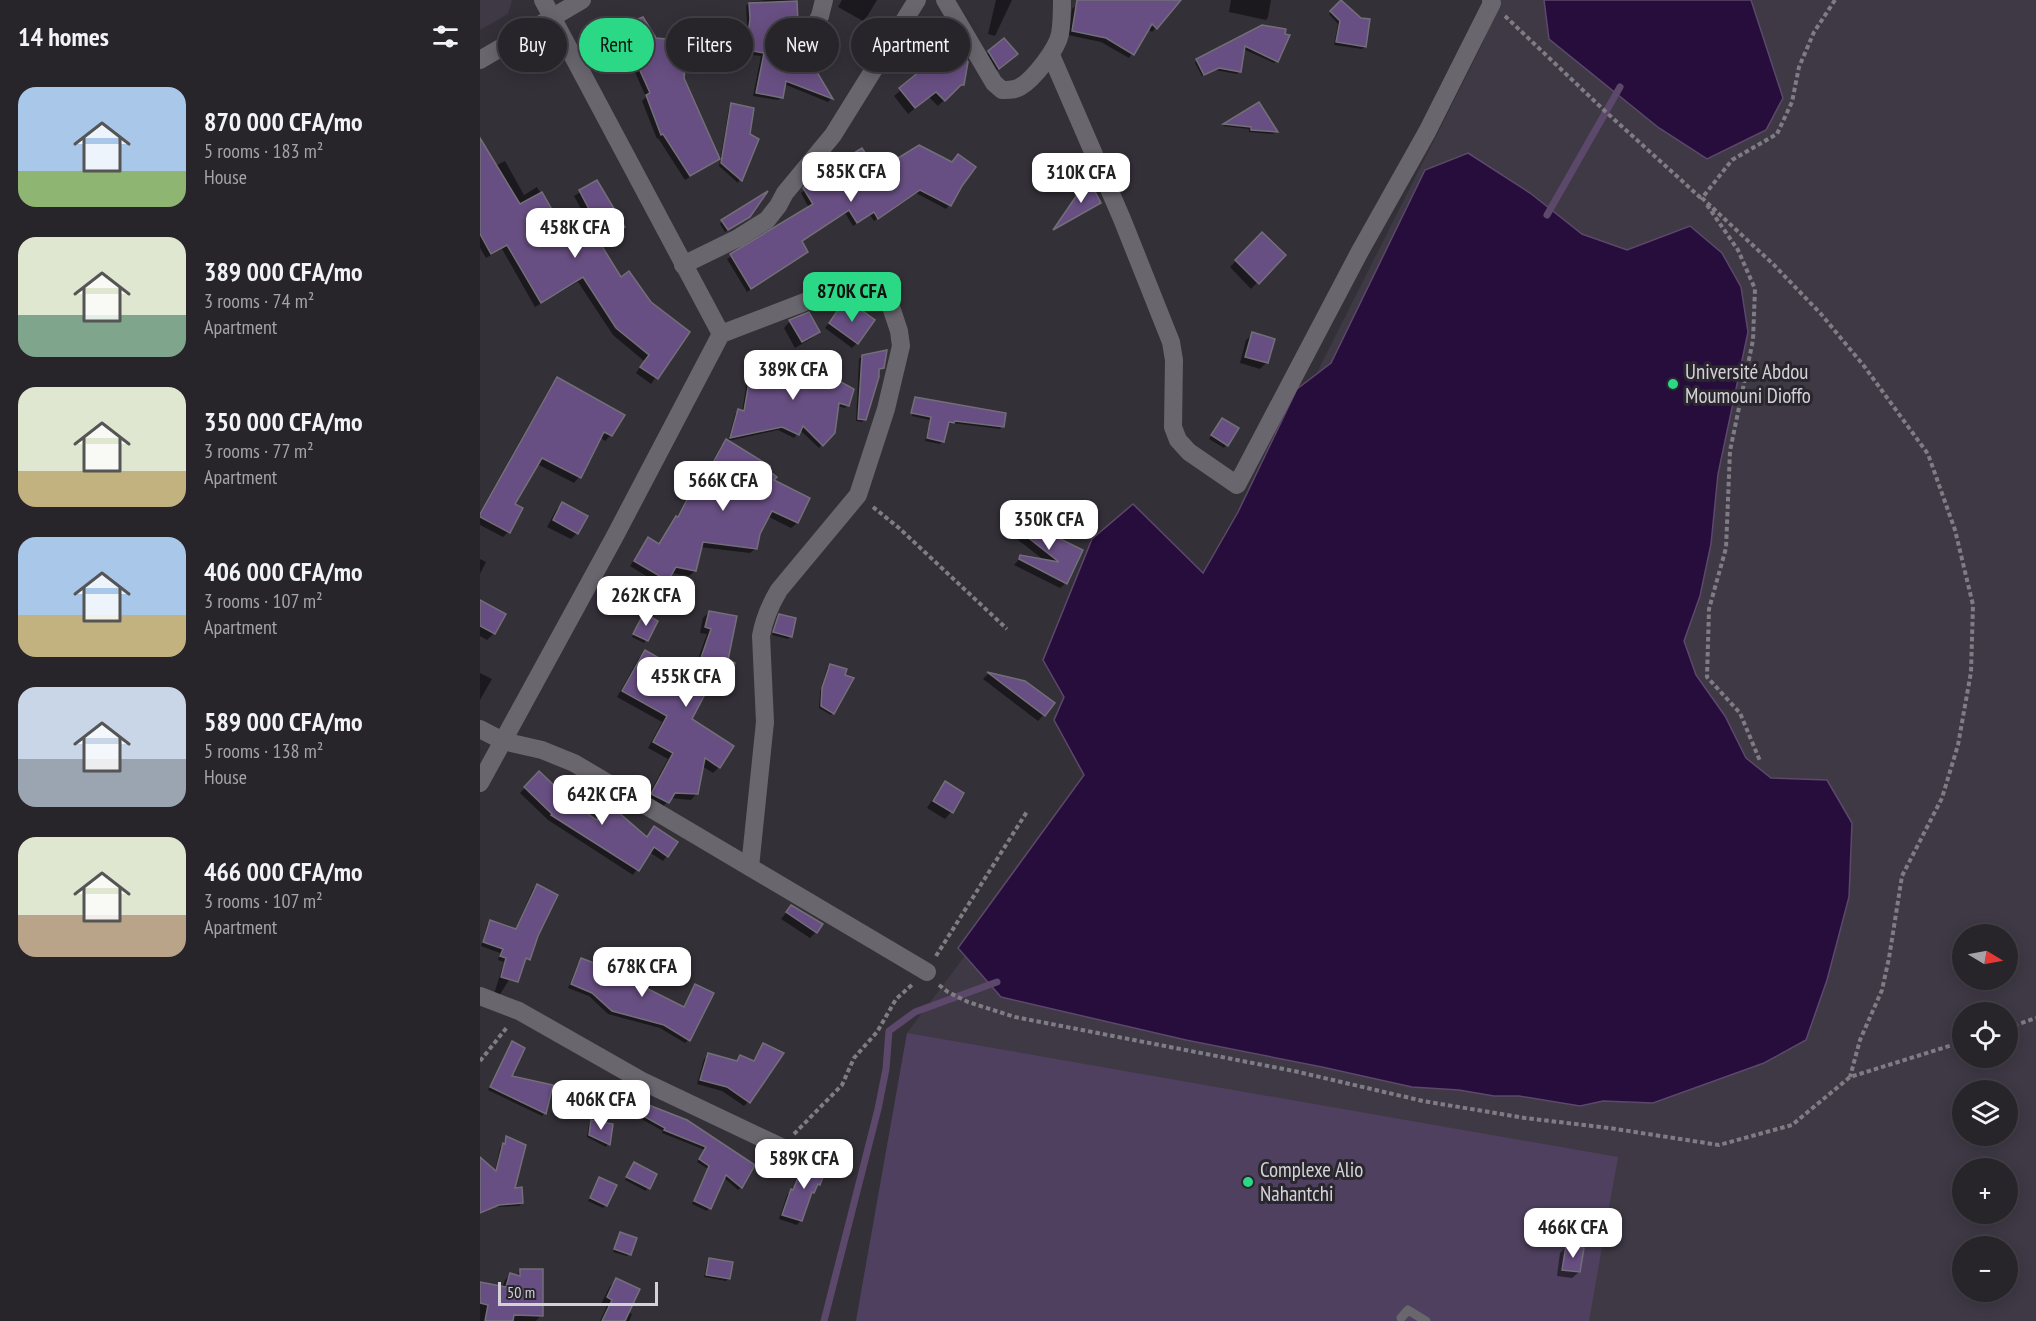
<!DOCTYPE html>
<html lang="en">
<head>
<meta charset="utf-8">
<style>
  :root { --surface:#27242a; --page:#2f2c32; --text:#f1f3f6; --muted:#a4a4a8; --line:#434147; --accent:#2ad885 }
  body { margin:0; font-family:"PT Sans Narrow",sans-serif; background:var(--page); color:var(--text); height:100vh; display:flex; flex-direction:column; font-size:22px; white-space:nowrap }
  * { box-sizing:border-box; margin:0 }
  p { font-size:20px; color:var(--muted) }
  .icon { flex:none; width:33px; height:33px; fill:none; stroke:currentColor; stroke-width:2; stroke-linecap:round; stroke-linejoin:round }
  .map { position:relative; flex:1; overflow:hidden }
  .side { display:flex; flex-direction:column; background:var(--surface); width:480px }
  .side>* { flex:none }
  .guide { position:absolute; left:18px; top:18px; width:570px; height:54px; display:flex; gap:12px }
  .needle { width:39px; rotate:100deg }
  .tools { position:absolute; left:1472px; top:924px; display:grid; gap:12px }
  .tools a { display:grid; place-items:center; width:66px; height:66px; border-radius:50%; background:var(--surface); box-shadow:0 3px 15px #0003,0 0 0 2px var(--line); font-size:30px }
  .scale { position:absolute; left:18px; bottom:15px; width:160px; box-sizing:border-box; padding-left:6px; border:3px solid #d4d2d7; border-top:0; font-size:16px; line-height:21px; white-space:nowrap; color:#d4d2d7; -webkit-text-stroke:4px #2a262e; paint-order:stroke }
  .price { position:absolute; translate:-50% -51px; padding:0 14px; border-radius:12px; background:#fff; color:#222; font-size:20px; line-height:39px; filter:drop-shadow(0 2px 3px #0008) }
  .price::after { content:''; position:absolute; left:50%; top:36px; width:18px; height:14px; margin-left:-9px; background:inherit; clip-path:polygon(0 0,100% 0,50% 100%) }
  .price.active { background:var(--accent); color:#111 }
  ul { padding:0; list-style:none }
  li { display:flex; align-items:center; gap:18px; height:150px; padding:0 18px }
  li span { display:grid; place-items:center; flex:none; width:168px; height:120px; border-radius:18px; color:#555 }
  li>.icon { margin-inline-start:auto }
  span .icon { width:72px; height:72px; fill:#fffc; stroke-width:1 }
  li b { font-size:26px }
  h2 { display:flex; justify-content:space-between; align-items:center; height:72px; padding:0 18px; font-size:26px }
  .pill { padding:0 21px; border-radius:27px; background:var(--surface); box-shadow:0 3px 15px #0003,0 0 0 2px var(--line); font-size:21px; line-height:54px }
  .pill.active { background:var(--accent); color:#111 }
  main { display:flex; flex:1; min-height:0 }
  .map>svg:first-child { display:block }
  .built { fill:#3f3946; fill-rule:evenodd }
  .green { fill:#4f405f }
  .water { fill:#270d3c; stroke:#5b486a; stroke-width:1.5 }
  .shadow { fill:#0007 }
  .lines { fill:none; stroke-linecap:round; stroke-linejoin:round }
  .stream { stroke:#5b486a; stroke-width:7 }
  .building { fill:#684f83; stroke:#736f78; stroke-width:1.5 }
  .path { stroke:#7f7c83; stroke-width:4; stroke-dasharray:4.5 3; stroke-linecap:butt }
  .service { stroke:#69666e; stroke-width:9 }
  .minor { stroke:#69666e; stroke-width:18 }
  .poi-dot { fill:#2ad885; stroke:#2a262e; stroke-width:2 }
  .labels { text-anchor:middle; stroke-width:6; stroke-linejoin:round; paint-order:stroke }
  .poi-label { font-size:21px; fill:#d4d2d7; stroke:#2a262e; text-anchor:start }
</style>
</head>
<body>
<main>
<section class="side">
<h2>14 homes<svg class="icon" aria-label="filters" viewBox="0 0 24 24"><path d="M4 7h16M4 17h16"/><circle cx="9" cy="7" r="2"/><circle cx="15" cy="17" r="2"/></svg></h2>
<ul>
<li><span style="background:linear-gradient(#a9c7e8 70%,#8fb573 0)"><svg class="icon" aria-label="home" viewBox="0 0 24 24"><path d="M3 11l9-7 9 7M6 9v11h12V9"/></svg></span><div><b>870 000 CFA/mo</b><p>5 rooms · 183 m²</p><p>House</p></div></li>
<li><span style="background:linear-gradient(#dfe7d0 65%,#7fa58c 0)"><svg class="icon" aria-label="home" viewBox="0 0 24 24"><path d="M3 11l9-7 9 7M6 9v11h12V9"/></svg></span><div><b>389 000 CFA/mo</b><p>3 rooms · 74 m²</p><p>Apartment</p></div></li>
<li><span style="background:linear-gradient(#dfe7d0 70%,#c2b280 0)"><svg class="icon" aria-label="home" viewBox="0 0 24 24"><path d="M3 11l9-7 9 7M6 9v11h12V9"/></svg></span><div><b>350 000 CFA/mo</b><p>3 rooms · 77 m²</p><p>Apartment</p></div></li>
<li><span style="background:linear-gradient(#a9c7e8 65%,#c2b280 0)"><svg class="icon" aria-label="home" viewBox="0 0 24 24"><path d="M3 11l9-7 9 7M6 9v11h12V9"/></svg></span><div><b>406 000 CFA/mo</b><p>3 rooms · 107 m²</p><p>Apartment</p></div></li>
<li><span style="background:linear-gradient(#c9d6e8 60%,#9aa5b1 0)"><svg class="icon" aria-label="home" viewBox="0 0 24 24"><path d="M3 11l9-7 9 7M6 9v11h12V9"/></svg></span><div><b>589 000 CFA/mo</b><p>5 rooms · 138 m²</p><p>House</p></div></li>
<li><span style="background:linear-gradient(#dfe7d0 65%,#b9a48a 0)"><svg class="icon" aria-label="home" viewBox="0 0 24 24"><path d="M3 11l9-7 9 7M6 9v11h12V9"/></svg></span><div><b>466 000 CFA/mo</b><p>3 rooms · 107 m²</p><p>Apartment</p></div></li>
</ul>
</section>
<div class="map">
<svg width="1556" height="1321" viewBox="0 0 1556 1321">
  <rect width="100%" height="100%" fill="#343038"/>
  <g class="built">
    <polygon points="0,0 32,0 28,14 0,30"/>
    <path d="M1020,0H1556V1321H376L427,1033L661,722L1001,47ZM1482,934H1527V980H1482ZM1482,1012H1527V1058H1482ZM1482,1090H1527V1136H1482ZM1482,1168H1527V1214H1482ZM1482,1246H1527V1292H1482Z"/>
  </g>
  <polygon class="green" points="427,1033 1138,1157 1109,1321 376,1321"/>
  <g class="water">
    <polygon points="1064,0 1271,0 1303,98 1286,130 1227,159 1179,128 1069,39"/>
    <polygon points="988,153 1050,193 1102,234 1147,250 1210,226 1242,253 1261,287 1268,332 1238,474 1231,544 1220,596 1204,641 1216,675 1245,716 1266,758 1291,778 1347,780 1372,823 1369,897 1347,980 1326,1040 1284,1063 1173,1103 1123,1101 1100,1106 1039,1096 1014,1096 979,1090 932,1087 842,1067 706,1040 521,997 478,948 604,775 574,720 584,697 563,660 612,539 653,504 723,573 758,512 817,389 851,363 945,170"/>
  </g>
  <g class="shadow">
    <polygon points="286,0 315,0 316,21 312,25 296,26 293,56 330,63 351,99 348,102 304,84 302,97 298,100 273,96 281,56 264,54 267,23 266,6 270,2"/>
    <polygon points="362,0 397,0 388,15 383,21 358,7"/>
    <polygon points="516,0 532,0 515,36 508,34"/>
    <polygon points="613,0 699,0 672,32 668,29 649,58 621,42 588,35 592,9 597,5"/>
    <polygon points="751,0 791,0 788,17 786,20 749,12"/>
    <polygon points="862,1 885,47 882,49 854,45 858,24 849,14"/>
    <polygon points="141,28 203,79 238,159 205,180 178,138 177,139 162,101 166,97 137,32"/>
    <polygon points="434,28 484,80 458,106 449,97 428,114 414,96 451,64 422,45"/>
    <polygon points="805,30 797,61 794,63 763,49 759,71 757,74 735,70 722,76 715,63 717,60"/>
    <polygon points="509,52 530,60 512,74 503,58"/>
    <polygon points="778,104 796,132 793,134 769,132 769,129 743,126"/>
    <polygon points="252,105 269,135 277,139 258,183 239,166 249,108"/>
    <polygon points="25,161 44,195 57,187 82,231 106,218 94,196 116,182 119,244 140,279 208,333 171,384 156,373 164,361 133,335 98,282 55,307 22,249 6,258 0,248 0,168 15,166"/>
    <polygon points="361,163 396,173 472,164 469,205 466,209 436,193 394,221 390,215 373,226 365,213 321,242 322,255 267,292 247,259 329,208 321,193 340,177 338,173 342,167"/>
    <polygon points="269,216 245,232 240,224 242,221"/>
    <polygon points="782,234 804,255 771,289 750,267"/>
    <polygon points="362,306 377,343 372,348 345,328"/>
    <polygon points="329,314 338,331 332,338 315,348 304,328 310,321"/>
    <polygon points="773,334 787,362 780,369 760,363 766,340"/>
    <polygon points="382,356 403,367 397,370 385,419 382,422 376,421 379,359"/>
    <polygon points="271,377 279,379 368,405 365,408 357,406 353,432 339,448 320,430 314,438 298,430 248,441 255,414 258,411 262,412 267,381"/>
    <polygon points="77,379 131,435 125,441 120,437 99,477 94,483 57,464 33,505 28,532 23,537 0,525 0,512 72,384"/>
    <polygon points="436,400 522,426 520,429 472,423 467,425 463,441 460,444 445,441 450,420 432,416"/>
    <polygon points="742,419 757,429 744,448 729,439"/>
    <polygon points="247,441 292,481 328,498 317,523 311,528 287,516 278,534 276,548 270,553 220,547 215,571 209,576 191,573 181,585 150,566 168,539 178,545 191,523 197,517 221,471 226,465 229,467 241,446"/>
    <polygon points="83,504 97,533 91,539 67,527 76,510"/>
    <polygon points="532,516 601,551 586,583 580,588 534,565 541,557 565,561 523,528"/>
    <polygon points="0,559 6,562 0,574"/>
    <polygon points="0,602 24,615 14,633 7,640 0,636"/>
    <polygon points="229,612 246,661 246,685 240,691 227,687 210,720 239,767 233,773 222,766 217,793 211,800 190,798 182,808 166,800 188,759 168,748 182,722 137,697 159,658 165,652 211,678 227,634 220,633 223,618"/>
    <polygon points="300,616 311,636 308,639 292,635"/>
    <polygon points="162,617 166,640 164,643 152,637"/>
    <polygon points="350,665 353,713 351,715 339,708 340,692 347,668"/>
    <polygon points="0,673 12,679 0,700"/>
    <polygon points="508,674 545,682 573,704 558,721 503,679"/>
    <polygon points="59,773 78,795 117,821 166,838 174,827 187,856 183,861 169,852 153,875 68,820 40,793"/>
    <polygon points="465,783 482,794 471,812 465,819 447,808 459,789"/>
    <polygon points="57,885 57,936 50,956 46,959 43,957 19,996 14,994 24,962 18,960 20,953 1,946 7,925 11,922 35,930 53,889"/>
    <polygon points="311,907 336,932 330,938 301,919"/>
    <polygon points="101,960 128,970 133,966 164,989 203,1008 216,986 208,1040 205,1043 180,1028 128,1014 109,996 88,988 98,963"/>
    <polygon points="32,1043 30,1077 65,1113 62,1116 8,1090"/>
    <polygon points="284,1045 268,1102 264,1106 242,1091 217,1084 224,1059 229,1055 256,1061 261,1057 272,1062"/>
    <polygon points="161,1103 273,1165 261,1187 258,1190 243,1177 227,1211 212,1204 228,1169 217,1162 225,1150 182,1133 183,1131 154,1115"/>
    <polygon points="112,1122 128,1144 126,1147 107,1137 109,1124"/>
    <polygon points="27,1138 33,1189 42,1203 39,1206 15,1207 0,1213 0,1193 11,1188 20,1148"/>
    <polygon points="328,1161 339,1184 329,1196 321,1220 317,1225 299,1219 307,1195 312,1190 318,1173"/>
    <polygon points="152,1167 175,1175 166,1191 145,1180"/>
    <polygon points="120,1179 126,1205 123,1208 108,1201"/>
    <polygon points="141,1234 149,1254 147,1256 133,1252"/>
    <polygon points="1086,1247 1099,1272 1092,1278 1077,1276 1080,1253"/>
    <polygon points="230,1259 249,1278 246,1281 224,1277 227,1262"/>
    <polygon points="41,1271 61,1315 56,1321 0,1321 0,1284 22,1288 25,1280 30,1275 35,1276"/>
    <polygon points="136,1280 147,1312 152,1314 149,1321 120,1321 127,1306 121,1304 130,1286"/>
  </g>
  <g class="lines">
    <g class="stream">
      <polyline points="1067,215 1140,87"/>
      <polyline points="344,1321 398,1109 406,1069 409,1031 435,1012 517,982"/>
    </g>
  </g>
  <g class="building">
    <polygon points="597,0 701,0 677,29 672,24 654,55 626,38 592,31"/>
    <polygon points="861,0 881,18 890,19 886,47 856,42 860,21 850,11"/>
    <polygon points="317,1 318,22 298,23 295,55 331,62 353,99 306,81 303,98 276,93 284,53 266,50 270,19 269,3"/>
    <polygon points="163,17 176,38 208,41 204,78 240,159 210,176 183,134 181,135 166,95 170,93 140,26"/>
    <polygon points="782,25 806,29 805,34 810,35 798,62 765,46 761,72 739,68 724,75 716,59"/>
    <polygon points="434,26 477,48 483,53 488,62 484,85 481,85 465,101 456,92 435,108 419,88 456,58 427,38"/>
    <polygon points="524,38 538,54 519,69 508,51"/>
    <polygon points="779,102 798,132 771,130 771,127 743,124"/>
    <polygon points="251,103 274,108 270,134 279,139 262,181 241,163"/>
    <polygon points="0,138 40,204 62,192 83,229 111,213 99,190 117,180 145,227 120,243 141,277 149,271 171,302 210,332 178,379 160,367 169,355 136,328 103,277 61,303 27,245 11,254 0,234"/>
    <polygon points="439,145 472,162 478,154 496,167 482,186 471,206 440,190 398,219 394,212 377,223 369,210 322,241 328,252 271,289 250,254 333,204 323,188 329,181 343,173 341,168 346,162 358,155 361,161 382,148 397,171"/>
    <polygon points="610,182 621,203 573,230 597,195 595,190"/>
    <polygon points="288,191 270,217 248,230 241,220"/>
    <polygon points="782,232 806,255 779,284 755,260"/>
    <polygon points="362,304 376,314 380,309 395,320 378,344 349,323"/>
    <polygon points="329,312 340,332 322,342 309,320"/>
    <polygon points="772,332 795,339 788,363 765,357"/>
    <polygon points="407,350 404,368 399,369 399,377 386,420 378,419 382,355"/>
    <polygon points="312,355 374,389 369,406 359,403 355,433 343,446 323,426 319,435 302,427 250,438 258,409 264,411 270,376 280,378 292,357 306,364"/>
    <polygon points="77,377 145,415 132,436 124,432 101,478 62,458 35,504 43,508 30,533 0,517 0,514"/>
    <polygon points="435,397 526,413 524,427 475,421 474,423 469,422 464,442 447,438 451,417 431,413"/>
    <polygon points="742,418 759,428 748,446 731,435"/>
    <polygon points="246,439 290,466 288,470 297,477 294,480 330,498 318,523 292,511 280,534 277,549 223,542 216,571 196,567 188,581 154,561 168,537 179,544 196,516 198,517 226,463 231,466"/>
    <polygon points="82,502 108,516 98,534 73,520"/>
    <polygon points="532,515 603,550 587,584 539,559 540,555 579,562 527,521"/>
    <polygon points="0,600 26,614 15,634 0,626"/>
    <polygon points="229,611 257,616 248,660 255,663 248,686 232,681 212,719 254,746 240,768 225,758 218,794 195,793 189,803 171,794 193,753 173,742 187,716 142,691 165,650 214,678 231,629 225,627"/>
    <polygon points="164,613 178,621 168,641 153,634"/>
    <polygon points="299,614 316,618 312,637 293,632"/>
    <polygon points="350,664 367,669 365,675 374,678 354,714 341,706 342,688"/>
    <polygon points="507,672 545,681 575,703 565,716"/>
    <polygon points="59,771 82,793 80,795 117,820 130,805 167,837 174,826 198,842 188,857 174,847 159,871 71,815 72,814 44,787"/>
    <polygon points="465,781 484,793 473,813 453,801"/>
    <polygon points="57,884 78,895 77,897 58,936 50,960 46,958 38,982 21,977 26,958 20,956 23,949 3,942 10,920 36,929"/>
    <polygon points="311,905 343,924 337,933 306,912"/>
    <polygon points="101,958 130,969 132,964 169,983 166,988 204,1007 215,984 234,993 210,1041 184,1025 132,1011 112,993 91,984"/>
    <polygon points="32,1041 45,1048 32,1076 73,1085 66,1114 10,1087"/>
    <polygon points="283,1043 304,1053 270,1103 247,1087 220,1080 228,1053 257,1061 260,1055 274,1061"/>
    <polygon points="161,1102 207,1120 275,1165 262,1188 246,1175 231,1209 214,1201 229,1166 219,1159 226,1147 184,1130 185,1128 156,1112"/>
    <polygon points="111,1120 133,1124 130,1145 109,1135"/>
    <polygon points="26,1136 46,1145 35,1188 42,1187 43,1203 19,1205 0,1213 0,1157 16,1171 23,1143 25,1144"/>
    <polygon points="328,1159 347,1166 340,1185 338,1184 334,1193 332,1192 322,1221 302,1215 311,1189 313,1190 322,1167 324,1168"/>
    <polygon points="154,1162 177,1174 170,1189 146,1177"/>
    <polygon points="119,1177 137,1185 127,1206 110,1198"/>
    <polygon points="140,1232 157,1238 151,1255 134,1249"/>
    <polygon points="1086,1245 1104,1248 1100,1272 1082,1270"/>
    <polygon points="229,1258 253,1262 250,1279 226,1275"/>
    <polygon points="40,1269 63,1269 63,1316 34,1315 33,1321 5,1321 8,1305 0,1303 0,1282 26,1287 30,1273 40,1276"/>
    <polygon points="136,1278 160,1289 145,1321 122,1321 132,1300 127,1297"/>
  </g>
  <g class="lines">
    <g class="path">
      <polyline points="1355,0 1334,32 1319,67 1312,102 1297,134 1252,160 1222,198 1293,264 1341,314 1384,366 1448,454 1475,530 1493,605 1491,672 1478,745 1462,798 1422,876 1409,958 1402,990 1380,1040 1370,1077"/>
      <polyline points="1025,16 1126,112 1222,199"/>
      <polyline points="1227,205 1258,250 1275,289 1273,340 1250,451 1246,548 1229,609 1227,677 1260,713 1280,761"/>
      <polyline points="393,507 419,528 527,629"/>
      <polyline points="456,956 548,810"/>
      <polyline points="459,985 468,992 488,1002 535,1017 814,1071 943,1101 1045,1118 1129,1128 1239,1145 1312,1125 1370,1077 1482,1042"/>
      <polyline points="1527,1028 1556,1018"/>
      <polyline points="0,1061 28,1026"/>
      <polyline points="314,1134 362,1085 374,1058 397,1032 416,999 433,984"/>
    </g>
    <polyline class="service" points="921,1318 928,1310 946,1321"/>
    <g class="minor">
      <polyline points="63,0 241,334"/>
      <path d="M465,0L514,83L522,90C529,90 534,90 540,87C554,79 577,49 580,34C582,23 582,11 582,0"/>
      <polyline points="330,35 340,16 344,0"/>
      <polyline points="571,55 642,219 691,342 694,360 693,427 698,440 709,452 757,485 879,253 947,132 1012,3 1011,0"/>
      <polyline points="0,60 102,0"/>
      <polyline points="203,265 258,238 287,220 298,206 305,193 353,135 437,0"/>
      <polyline points="0,729 23,741 62,750 94,763 447,972"/>
      <path d="M0,783L135,536L241,334L330,300L390,283L399,287L411,307L419,331L421,346L406,409L378,495L299,590C290,605 284,619 281,636L285,722L270,867"/>
      <polyline points="0,996 39,1011 164,1082 301,1147"/>
    </g>
  </g>
  <g class="poi-dot">
    <circle cx="1193" cy="384" r="6"/>
    <circle cx="768" cy="1182" r="6"/>
  </g>
  <g class="labels">
    <g class="poi-label">
      <text x="1205" y="379">Université Abdou<tspan x="1205" dy="24">Moumouni Dioffo</tspan></text>
      <text x="780" y="1177">Complexe Alio<tspan x="780" dy="24">Nahantchi</tspan></text>
    </g>
  </g>
</svg>
<div class="tools">
<a><svg class="needle" viewBox="-14 -14 28 28"><path d="M0-13l5 13h-10z" fill="#e53935"/><path d="M0 13l5-13h-10z" fill="#a4a4a8"/></svg></a>
<a><svg class="icon" aria-label="locate" viewBox="0 0 24 24"><circle cx="12" cy="12" r="6"/><path d="M12 2v4M12 18v4M2 12h4M18 12h4"/></svg></a>
<a><svg class="icon" aria-label="layers" viewBox="0 0 24 24"><path d="M12 4l9 5-9 5-9-5zM3 14l9 5 9-5"/></svg></a>
<a>+</a>
<a>−</a>
</div>
<div class="scale">50 m</div>
<b class="price" style="left:371px;top:203px">585K CFA</b>
<b class="price" style="left:601px;top:204px">310K CFA</b>
<b class="price" style="left:95px;top:259px">458K CFA</b>
<b class="price active" style="left:372px;top:323px">870K CFA</b>
<b class="price" style="left:313px;top:401px">389K CFA</b>
<b class="price" style="left:243px;top:512px">566K CFA</b>
<b class="price" style="left:569px;top:551px">350K CFA</b>
<b class="price" style="left:166px;top:627px">262K CFA</b>
<b class="price" style="left:206px;top:708px">455K CFA</b>
<b class="price" style="left:122px;top:826px">642K CFA</b>
<b class="price" style="left:162px;top:998px">678K CFA</b>
<b class="price" style="left:121px;top:1131px">406K CFA</b>
<b class="price" style="left:324px;top:1190px">589K CFA</b>
<b class="price" style="left:1093px;top:1259px">466K CFA</b>
<div class="guide">
<a class="pill">Buy</a>
<a class="pill active">Rent</a>
<a class="pill">Filters</a>
<a class="pill">New</a>
<a class="pill">Apartment</a>
</div>
</div>
</main>
</body>
</html>
